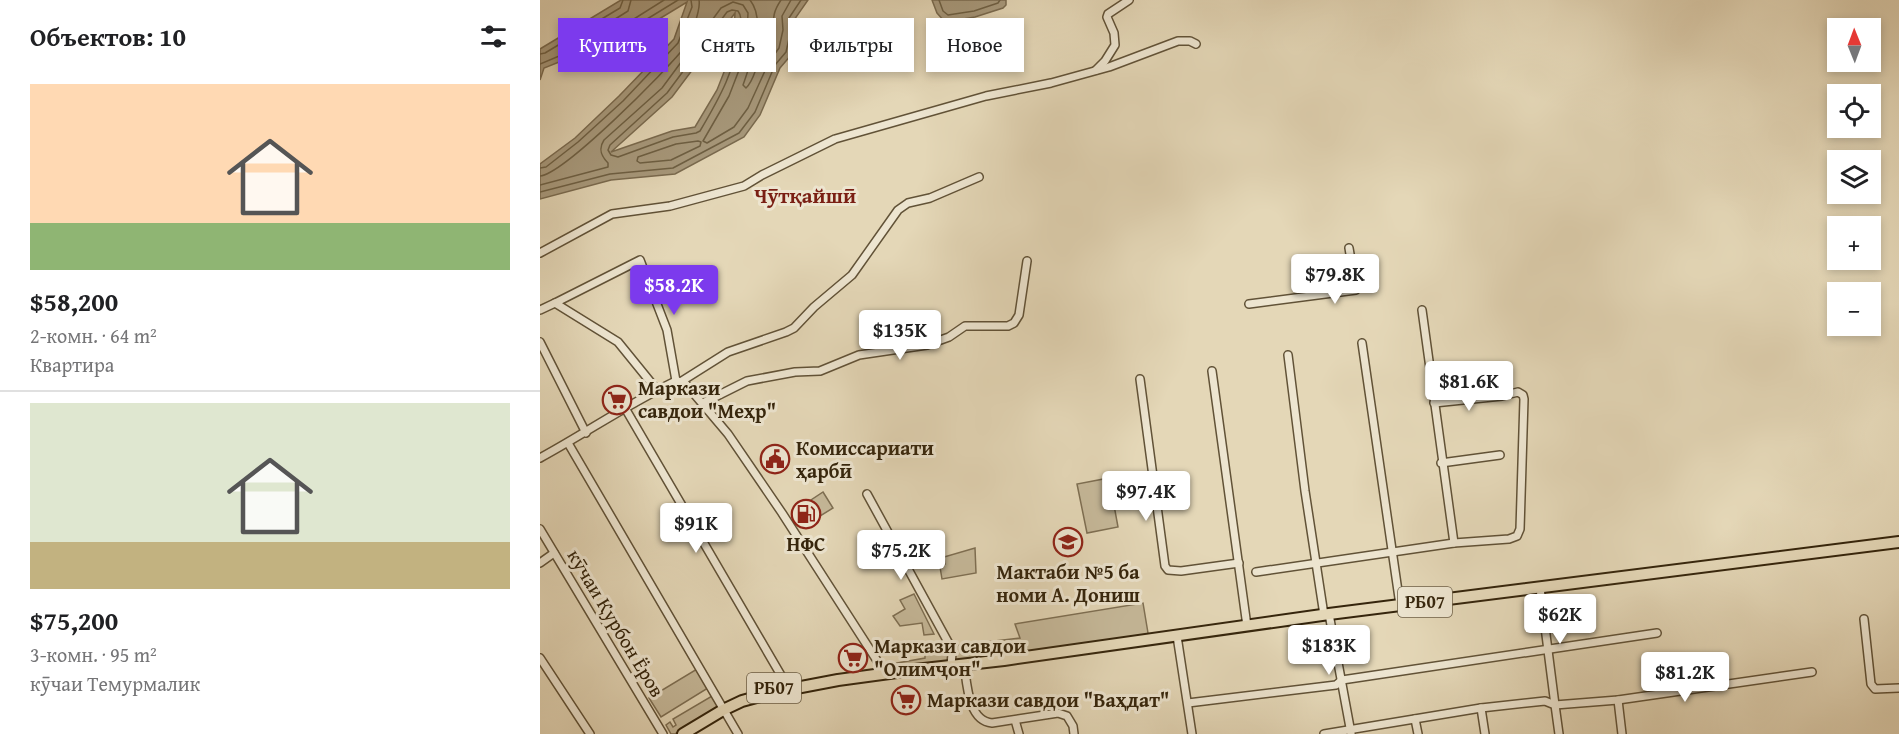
<!DOCTYPE html>
<html lang="ru">
<head>
<meta charset="utf-8">
<style>
  :root { --surface:#fff; --page:#f2f2f2; --text:#202124; --muted:#757577; --line:#e0e0e0; --accent:#7c3aed }
  body { margin:0; font-family:"Gentium Book Plus",serif; background:var(--page); color:var(--text); height:100vh; display:flex; flex-direction:column; font-size:22px; white-space:nowrap }
  * { box-sizing:border-box; margin:0 }
  p { font-size:20px; color:var(--muted) }
  .icon { flex:none; width:33px; height:33px; fill:none; stroke:currentColor; stroke-width:2; stroke-linecap:round; stroke-linejoin:round }
  .map { position:relative; flex:1; overflow:hidden }
  .details { display:flex; flex-direction:column; background:var(--surface); width:540px }
  .details>* { flex:none }
  .hud { position:absolute; left:18px; top:18px; width:570px; height:54px; display:flex; gap:12px }
  .needle { width:39px; rotate:359deg }
  .controls { position:absolute; left:1287px; top:18px; display:grid; gap:12px }
  .controls a { display:grid; place-items:center; width:54px; height:54px; border-radius:0px; background:var(--surface); box-shadow:0 3px 9px #0003; font-size:30px }
  .price { position:absolute; translate:-50% -51px; padding:0 14px; border-radius:6px; background:#fff; color:#222; font-size:20px; line-height:39px; filter:drop-shadow(0 2px 3px #0008) }
  .price::after { content:''; position:absolute; left:50%; top:36px; width:18px; height:14px; margin-left:-9px; background:inherit; clip-path:polygon(0 0,100% 0,50% 100%) }
  .price.selected { background:var(--accent); color:#fff }
  ul { padding:0; list-style:none }
  li { display:grid; align-content:center; gap:12px; height:318px; padding:0 30px }
  li+li { border-top:2px solid var(--line) }
  li span { display:grid; place-items:center; height:186px; border-radius:0px; color:#555 }
  li>.icon { margin-inline-start:auto }
  span .icon { width:108px; height:108px; fill:#fffc; stroke-width:1 }
  li b { font-size:26px }
  h2 { display:flex; justify-content:space-between; align-items:center; height:72px; padding:0 30px; font-size:26px }
  .pill { padding:0 21px; border-radius:0px; background:var(--surface); box-shadow:0 3px 9px #0003; font-size:21px; line-height:54px }
  .pill.selected { background:var(--accent); color:#fff }
  main { display:flex; flex:1; min-height:0 }
  .map>svg:first-child { display:block }
  .green { fill:#c6b99a; stroke:#7e6f53; stroke-width:1.5 }
  .water { fill:#a89a7d; stroke:#7a6b50; stroke-width:1.5; fill-rule:evenodd }
  .lines { fill:none; stroke-linecap:round; stroke-linejoin:round }
  .shore { stroke:#6e6044; stroke-width:1.5 }
  .minor-casing { stroke:#615237; stroke-width:10 }
  .highway-casing { stroke:#35250c; stroke-width:14 }
  .minor { stroke:#ede5d0; stroke-width:7 }
  .highway { stroke:#e4d7b7; stroke-width:10 }
  .labels { text-anchor:middle; stroke-width:6; stroke-linejoin:round; paint-order:stroke }
  .shield { fill:#ede5d0; stroke:#6c5f47; stroke-width:1.5 }
  .shield-label { font-size:18px; font-weight:bold; fill:#35250c }
  .poi-label { font-size:20px; font-weight:bold; fill:#35250c; stroke:#ede5d0; text-anchor:start }
  .street-label { font-size:20px; fill:#35250c; stroke:#ede5d0 }
  .neighbourhood-label { font-size:21px; font-weight:bold; fill:#7a1f14; stroke:#ede5d0 }
</style>
</head>
<body>
<main>
<section class="details">
<h2>Объектов: 10<svg class="icon" aria-label="filters" viewBox="0 0 24 24"><path d="M4 7h16M4 17h16"/><circle cx="9" cy="7" r="2"/><circle cx="15" cy="17" r="2"/></svg></h2>
<ul>
<li><span style="background:linear-gradient(#ffd9b3 75%,#8fb573 0)"><svg class="icon" aria-label="home" viewBox="0 0 24 24"><path d="M3 11l9-7 9 7M6 9v11h12V9"/></svg></span><div><b>$58,200</b><p>2-комн. · 64 m²</p><p>Квартира</p></div></li>
<li><span style="background:linear-gradient(#dfe7d0 75%,#c2b280 0)"><svg class="icon" aria-label="home" viewBox="0 0 24 24"><path d="M3 11l9-7 9 7M6 9v11h12V9"/></svg></span><div><b>$75,200</b><p>3-комн. · 95 m²</p><p>кӯчаи Темурмалик</p></div></li>
</ul>
</section>
<div class="map">
<svg width="1359" height="734" viewBox="0 0 1359 734">
  <rect width="100%" height="100%" fill="#e4d7b7"/>
  <filter id="stains"><feTurbulence type="fractalNoise" baseFrequency=".00333" numOctaves="4"/><feColorMatrix values="0 0 0 0 .2 0 0 0 0 .09 0 0 0 0 .02 0 0 0 .5 -.17"/></filter>
  <radialGradient id="worn" r=".72"><stop offset=".6" stop-color="#630" stop-opacity="0"/><stop offset="1" stop-color="#630" stop-opacity=".3"/></radialGradient>
  <g class="green">
    <polygon points="569,478 578,527 547,533 537,484"/>
    <polygon points="283,492 293,508 272,521 262,506"/>
    <polygon points="435,548 436,573 402,579 400,567 405,564 404,557"/>
    <polygon points="374,594 394,634 384,635 382,623 360,626 353,616 365,609 360,600"/>
    <polygon points="603,603 609,639 413,664 412,646 480,638 475,624"/>
    <polygon points="409,645 411,666 345,673 340,666 385,658 385,650"/>
    <polygon points="157,669 168,688 121,717 109,698"/>
    <polygon points="172,696 179,708 135,734 131,734 126,725 130,722 133,727 136,725 133,719"/>
  </g>
  <g class="water">
    <path d="M81,0H268L254,20L258,29L252,54L240,68L220,115L204,137L135,174L71,180L0,199V164L35,138L79,96L134,39L147,2L83,41L44,52L4,68L0,80V49ZM195,13L193,49L177,90L155,127L132,131L71,152L132,97Z"/>
    <polygon points="392,0 466,0 466,5 463,8 435,17 405,22 397,13"/>
  </g>
  <g class="lines">
    <g class="shore">
      <polyline points="91,0 88,11 64,26 64,31 78,29 124,0"/>
      <path d="M210,0C227,21 211,62 203,85L206,88C214,81 215,68 221,58C224,52 229,48 232,42C237,24 228,19 241,0"/>
      <polyline points="399,0 403,11 408,15 434,11 458,3 460,0"/>
      <path d="M192,10L198,11C202,16 201,22 200,29C197,67 179,99 160,131L156,133L133,137L78,157L71,155L68,150L70,145L127,93L187,12Z"/>
      <polyline points="0,54 5,53 80,8 83,0"/>
      <polyline points="0,64 43,46 81,35 138,0"/>
      <polygon points="158,141 161,142 160,146 131,160 100,163 97,161 98,157 136,144"/>
      <polyline points="0,168 6,167 38,142 83,101 138,43 152,7 151,0"/>
      <path d="M0,176C24,174 126,71 144,48C150,39 161,10 159,0"/>
      <path d="M0,185L68,167V163C61,156 58,149 64,140L122,88L181,8L193,2L203,5L208,13L206,52L189,96L163,141L167,143L194,127L208,108L229,62L239,48L243,30L242,16L251,0"/>
      <polyline points="0,192 70,174 133,168 199,133 215,112 235,65 246,52 251,30 249,18 261,0"/>
    </g>
    <g class="minor-casing">
      <g id="minor">
        <polyline points="556,70 565,61 575,45 574,33 567,17 568,14 589,0"/>
        <polyline points="0,253 72,214 130,206 204,186 222,175 295,139 446,96 511,83 569,67 638,41 650,41 656,44"/>
        <polyline points="709,304 816,290 809,248"/>
        <polyline points="0,310 15,303"/>
        <polyline points="882,310 914,543"/>
        <polyline points="0,342 46,433"/>
        <polyline points="822,343 860,605"/>
        <polyline points="748,355 765,491 784,615"/>
        <polyline points="672,371 707,626"/>
        <polyline points="600,379 625,566 628,570 641,571 699,563"/>
        <polyline points="136,381 144,382 188,434 242,513 345,673"/>
        <polyline points="142,381 188,352 246,332 254,328 274,307 312,275 358,210 368,203 390,198 439,177"/>
        <polyline points="117,390 78,342 15,303 100,260 127,330 136,381"/>
        <polyline points="163,403 207,381 255,372 280,371 319,355 387,345 409,337 425,326 468,326 474,323 479,315 487,261"/>
        <polyline points="85,408 249,689"/>
        <polyline points="28,443 198,734"/>
        <path d="M0,458C46,433 89,403 136,381"/>
        <polyline points="901,463 960,455"/>
        <polyline points="327,494 408,642 412,653 411,666"/>
        <polyline points="0,529 123,734"/>
        <polyline points="0,563 14,553"/>
        <polyline points="716,572 914,543 969,539 977,536 980,529 984,399 983,395 978,392 962,396 894,403"/>
        <polyline points="1000,588 1015,705 1078,700 1272,672"/>
        <polyline points="789,614 811,733"/>
        <polyline points="1324,619 1331,684 1335,689 1359,688"/>
        <polyline points="637,636 652,734"/>
        <polyline points="0,658 50,734"/>
        <path d="M424,664C427,684 428,721 452,723L518,713L527,716L533,726L534,734"/>
        <polyline points="1078,700 1082,734"/>
        <polyline points="648,703 796,685 802,680 1117,633"/>
        <polyline points="941,708 945,734"/>
        <polyline points="875,719 878,734"/>
        <polyline points="475,720 479,734"/>
        <polyline points="784,734 941,708 1005,701 1015,705 1019,734"/>
      </g>
    </g>
    <g class="highway-casing">
      <polyline id="highway" points="143,734 183,710 202,701 235,692 298,680 357,672 464,660 789,614 1359,542"/>
    </g>
    <use href="#minor" class="minor"/>
    <use href="#highway" class="highway"/>
  </g>
  <defs>
    <g id="supermarket-ring" transform="scale(1.5)"><circle r="9.5" fill="#ede5d0" stroke="#8f2418" stroke-width="1.5"/><path d="M-6-5.5h2.5l.6 2H6L4.5 2H-2.5L-4.4-4H-6ZM-1.5 3.2a1.3 1.3 0 1 0 .1 0ZM3 3.2a1.3 1.3 0 1 0 .1 0Z" fill="#8f2418"/></g>
    <g id="civic-ring" transform="scale(1.5)"><circle r="9.5" fill="#ede5d0" stroke="#8f2418" stroke-width="1.5"/><path d="M-.6-6.5H3V-4.5H.6V-3L4-1V1h2V6H-6V1h2V-1L-.6-3ZM-1.2 2.5V6h2.4V2.5Z" fill="#8f2418"/></g>
    <g id="fuel-ring" transform="scale(1.5)"><circle r="9.5" fill="#ede5d0" stroke="#8f2418" stroke-width="1.5"/><path d="M-5.5-6h7V0h2V4h1.3V-2.5L3-4.5l.8-.8L6-3V5H2.5V1h-1V6h-7ZM-4.2-4.7v3.2H.2V-4.7Z" fill="#8f2418"/></g>
    <g id="school-ring" transform="scale(1.5)"><circle r="9.5" fill="#ede5d0" stroke="#8f2418" stroke-width="1.5"/><path d="M0-5L7-2L0 1L-7-2ZM-4 1L0 2.5L4 1V4Q0 6-4 4Z" fill="#8f2418"/></g>
  </defs>
  <g fill-rule="evenodd">
    <use href="#supermarket-ring" x="77" y="400"/>
    <use href="#civic-ring" x="235" y="459"/>
    <use href="#fuel-ring" x="266" y="514"/>
    <use href="#school-ring" x="528" y="542"/>
    <use href="#supermarket-ring" x="313" y="658"/>
    <use href="#supermarket-ring" x="366" y="700"/>
  </g>
  <g class="labels">
    <g class="shield">
      <rect x="858" y="587" width="54" height="30" rx="4.5"/>
      <rect x="207" y="673" width="54" height="30" rx="4.5"/>
    </g>
    <g class="shield-label">
      <text x="885" y="608">РБ07</text>
      <text x="234" y="694">РБ07</text>
    </g>
    <g class="poi-label">
      <text x="98" y="395">Маркази<tspan x="98" dy="23">савдои "Меҳр"</tspan></text>
      <text x="256" y="455">Комиссариати<tspan x="256" dy="23">ҳарбӣ</tspan></text>
      <text x="266" y="551" text-anchor="middle">НФС</text>
      <text x="528" y="579" text-anchor="middle">Мактаби №5 ба<tspan x="528" dy="23">номи А. Дониш</tspan></text>
      <text x="334" y="653">Маркази савдои<tspan x="334" dy="23">"Олимҷон"</tspan></text>
      <text x="387" y="707">Маркази савдои "Ваҳдат"</text>
    </g>
    <g class="street-label">
      <text transform="translate(76 623) rotate(59)" y="7">кӯчаи Қурбон Ёров</text>
    </g>
    <g class="neighbourhood-label">
      <text x="265" y="203">Чӯтқайшӣ</text>
    </g>
  </g>
  <rect width="100%" height="100%" filter="url(#stains)"/>
  <rect width="100%" height="100%" fill="url(#worn)"/>
</svg>
<div class="controls">
<a><svg class="needle" viewBox="-14 -14 28 28"><path d="M0-13l5 13h-10z" fill="#e53935"/><path d="M0 13l5-13h-10z" fill="#757577"/></svg></a>
<a><svg class="icon" aria-label="locate" viewBox="0 0 24 24"><circle cx="12" cy="12" r="6"/><path d="M12 2v4M12 18v4M2 12h4M18 12h4"/></svg></a>
<a><svg class="icon" aria-label="layers" viewBox="0 0 24 24"><path d="M12 4l9 5-9 5-9-5zM3 14l9 5 9-5"/></svg></a>
<a>+</a>
<a>−</a>
</div>
<b class="price" style="left:795px;top:305px">$79.8K</b>
<b class="price selected" style="left:134px;top:316px">$58.2K</b>
<b class="price" style="left:360px;top:361px">$135K</b>
<b class="price" style="left:929px;top:412px">$81.6K</b>
<b class="price" style="left:606px;top:522px">$97.4K</b>
<b class="price" style="left:156px;top:554px">$91K</b>
<b class="price" style="left:361px;top:581px">$75.2K</b>
<b class="price" style="left:1020px;top:645px">$62K</b>
<b class="price" style="left:789px;top:676px">$183K</b>
<b class="price" style="left:1145px;top:703px">$81.2K</b>
<div class="hud">
<a class="pill selected">Купить</a>
<a class="pill">Снять</a>
<a class="pill">Фильтры</a>
<a class="pill">Новое</a>
</div>
</div>
</main>
</body>
</html>
